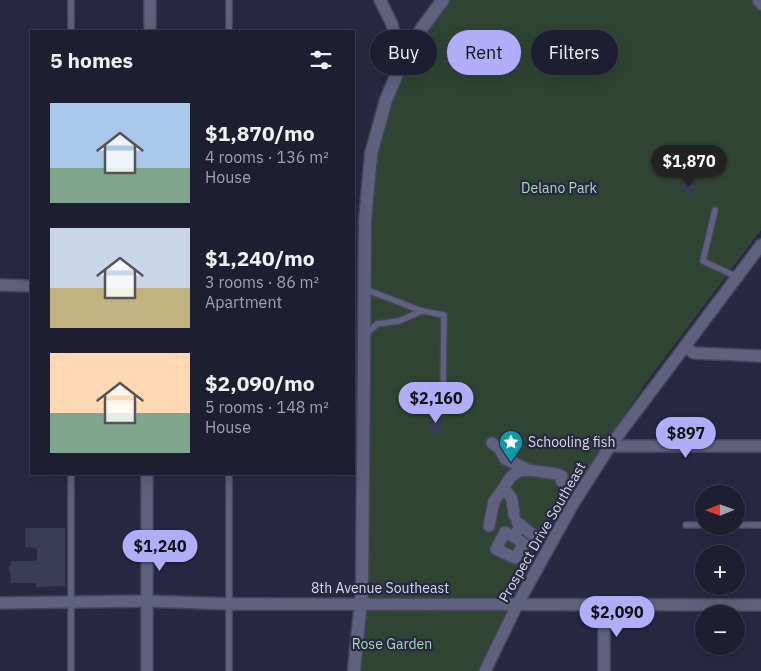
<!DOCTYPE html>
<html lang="en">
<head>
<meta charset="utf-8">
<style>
  :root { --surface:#1e1e32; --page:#2b2b3e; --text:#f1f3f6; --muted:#a1a2ac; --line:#3c3c4d; --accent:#b2adf9 }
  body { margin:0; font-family:"IBM Plex Sans",sans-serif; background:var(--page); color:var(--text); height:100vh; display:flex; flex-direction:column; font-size:19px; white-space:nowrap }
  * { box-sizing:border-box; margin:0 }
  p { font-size:16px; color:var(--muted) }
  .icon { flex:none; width:28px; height:28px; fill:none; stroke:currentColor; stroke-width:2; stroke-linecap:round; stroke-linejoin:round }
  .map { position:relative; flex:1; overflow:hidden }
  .sheet { position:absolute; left:30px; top:30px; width:325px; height:445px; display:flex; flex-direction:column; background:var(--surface); border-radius:0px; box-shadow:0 5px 20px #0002,0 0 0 1px var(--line) }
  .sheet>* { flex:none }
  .top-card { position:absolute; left:370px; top:30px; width:315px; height:45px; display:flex; gap:10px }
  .needle { width:32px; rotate:269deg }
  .controls { position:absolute; left:695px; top:485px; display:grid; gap:10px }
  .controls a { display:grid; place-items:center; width:50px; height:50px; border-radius:50%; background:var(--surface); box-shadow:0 5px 20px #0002,0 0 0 1px var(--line); font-size:25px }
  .price { position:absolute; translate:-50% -42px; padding:0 11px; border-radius:18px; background:var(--accent); color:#111; font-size:16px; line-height:32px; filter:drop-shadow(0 1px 2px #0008) }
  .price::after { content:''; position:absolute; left:50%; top:30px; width:15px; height:11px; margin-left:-8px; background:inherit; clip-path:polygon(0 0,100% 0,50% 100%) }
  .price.active { background:#222; color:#fff }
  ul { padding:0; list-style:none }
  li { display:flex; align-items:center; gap:15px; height:125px; padding:0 20px }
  li span { display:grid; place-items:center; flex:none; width:140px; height:100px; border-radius:0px; color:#555 }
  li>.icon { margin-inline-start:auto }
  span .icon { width:60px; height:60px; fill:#fffc; stroke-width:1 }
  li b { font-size:21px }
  h2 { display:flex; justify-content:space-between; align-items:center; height:60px; padding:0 20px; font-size:21px }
  .tag { padding:0 18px; border-radius:22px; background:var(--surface); box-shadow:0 5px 20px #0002,0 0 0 1px var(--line); font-size:18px; line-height:45px }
  .tag.active { background:var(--accent); color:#111 }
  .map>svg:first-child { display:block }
  .green { fill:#2f4432 }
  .building { fill:#3b3c58 }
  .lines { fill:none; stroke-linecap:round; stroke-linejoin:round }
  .lane-casing { stroke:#45455c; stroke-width:8 }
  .street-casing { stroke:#45455c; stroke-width:14 }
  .secondary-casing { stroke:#45455c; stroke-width:15 }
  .lane { stroke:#5f617f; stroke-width:5.5 }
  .street { stroke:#5f617f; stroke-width:11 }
  .secondary { stroke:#5f617f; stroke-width:12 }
  .labels { text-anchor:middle; stroke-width:4.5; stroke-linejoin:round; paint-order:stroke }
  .park-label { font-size:14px; fill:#a9daaf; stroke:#282843 }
  .poi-label { font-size:14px; fill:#d8daec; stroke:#282843; text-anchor:start }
  .street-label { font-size:14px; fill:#d8daec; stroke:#282843 }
</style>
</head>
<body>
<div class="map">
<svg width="761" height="671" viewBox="0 0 761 671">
  <rect width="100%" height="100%" fill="#282843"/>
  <polygon class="green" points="451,0 756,0 761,8 761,230 648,380 585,474 550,518 479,671 361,671 367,603 370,477 370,231 377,145 386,110 408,60 431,24"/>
  <g class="building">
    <polygon points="689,178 697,187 689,196 680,187"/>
    <polygon points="431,414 441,415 440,434 430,433"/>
    <polygon points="25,528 65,528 65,586 36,587 36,583 11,583 9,566 11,566 11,561 37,561 37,548 25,547"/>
  </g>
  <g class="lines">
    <g class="lane-casing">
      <g id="lane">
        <polyline points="229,0 229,31"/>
        <polyline points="71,31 71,0"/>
        <polyline points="715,210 703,261 737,277"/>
        <polyline points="365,289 422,311 444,315 443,395"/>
        <polyline points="366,334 377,324 399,321 422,311"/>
        <polyline points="71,474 71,671"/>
        <polyline points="686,525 704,525"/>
        <polyline points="736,525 761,525"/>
        <polyline points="229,671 229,474"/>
      </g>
    </g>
    <g class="street-casing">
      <g id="street">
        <polyline points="380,0 392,24 400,67"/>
        <polyline points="758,0 761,4"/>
        <polyline points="150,31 150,0"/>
        <polyline points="0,285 31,286"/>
        <polyline points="685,347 694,353 761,356"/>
        <polyline points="492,443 500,449 505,459 525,468"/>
        <polyline points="610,446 761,446"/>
        <path d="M514,515L512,499L504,488C514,467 523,469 543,472C550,473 555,473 562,476L561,480L566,486"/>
        <polyline points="517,522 535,537"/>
        <polyline points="489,526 494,501 504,488"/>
        <polyline points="514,537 505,532 496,549 515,558 524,544 514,537 521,525"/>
        <polyline points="0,603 147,601 229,604 761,605"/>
        <polyline points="604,605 604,671"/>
        <polyline points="147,671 147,474"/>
        <polyline points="485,671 518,603 573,504 610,446 761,245"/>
      </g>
    </g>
    <g class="secondary-casing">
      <polyline id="secondary" points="354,671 362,591 365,221 371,154 386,100 400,67 422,28 443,0"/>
    </g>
    <use href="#lane" class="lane"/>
    <use href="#street" class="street"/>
    <use href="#secondary" class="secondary"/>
  </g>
  <defs>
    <g id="sight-pin" transform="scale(1.25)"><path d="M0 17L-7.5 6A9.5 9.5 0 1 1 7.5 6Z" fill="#0f9aa8" stroke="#282843"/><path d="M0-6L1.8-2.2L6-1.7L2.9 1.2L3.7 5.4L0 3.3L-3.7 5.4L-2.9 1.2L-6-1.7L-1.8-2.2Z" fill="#fff"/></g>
  </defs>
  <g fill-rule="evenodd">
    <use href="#sight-pin" x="511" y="442"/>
  </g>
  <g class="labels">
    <g class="park-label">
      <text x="559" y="193">Delano Park</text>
      <text x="392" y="649">Rose Garden</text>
    </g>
    <g class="poi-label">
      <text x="528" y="447">Schooling fish</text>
    </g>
    <g class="street-label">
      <text transform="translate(542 532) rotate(-60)" y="5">Prospect Drive Southeast</text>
      <text x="380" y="593">8th Avenue Southeast</text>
    </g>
  </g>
</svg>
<div class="controls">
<a><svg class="needle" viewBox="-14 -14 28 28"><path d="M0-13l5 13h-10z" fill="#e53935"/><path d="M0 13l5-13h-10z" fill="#a1a2ac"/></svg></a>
<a>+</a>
<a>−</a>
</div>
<b class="price active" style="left:689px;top:187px">$1,870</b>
<b class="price" style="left:436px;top:424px">$2,160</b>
<b class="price" style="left:686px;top:459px">$897</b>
<b class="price" style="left:160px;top:572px">$1,240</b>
<b class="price" style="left:617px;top:638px">$2,090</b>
<div class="top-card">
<a class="tag">Buy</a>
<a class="tag active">Rent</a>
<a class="tag">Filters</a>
</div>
<section class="sheet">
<h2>5 homes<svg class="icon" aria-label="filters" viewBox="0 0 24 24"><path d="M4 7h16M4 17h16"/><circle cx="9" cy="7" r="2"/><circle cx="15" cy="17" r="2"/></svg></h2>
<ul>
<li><span style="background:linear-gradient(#a9c7e8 65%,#7fa58c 0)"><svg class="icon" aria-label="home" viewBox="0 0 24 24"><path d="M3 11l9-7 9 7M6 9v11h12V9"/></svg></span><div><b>$1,870/mo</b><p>4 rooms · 136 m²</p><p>House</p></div></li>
<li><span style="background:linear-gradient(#c9d6e8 60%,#c2b280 0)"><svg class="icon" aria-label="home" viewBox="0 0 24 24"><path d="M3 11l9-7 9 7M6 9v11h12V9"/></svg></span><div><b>$1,240/mo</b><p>3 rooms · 86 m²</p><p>Apartment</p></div></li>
<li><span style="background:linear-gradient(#ffd9b3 60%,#7fa58c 0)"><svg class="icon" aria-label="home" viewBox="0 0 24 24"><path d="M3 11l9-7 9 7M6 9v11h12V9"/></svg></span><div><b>$2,090/mo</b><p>5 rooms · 148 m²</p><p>House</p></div></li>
</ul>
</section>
</div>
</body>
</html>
